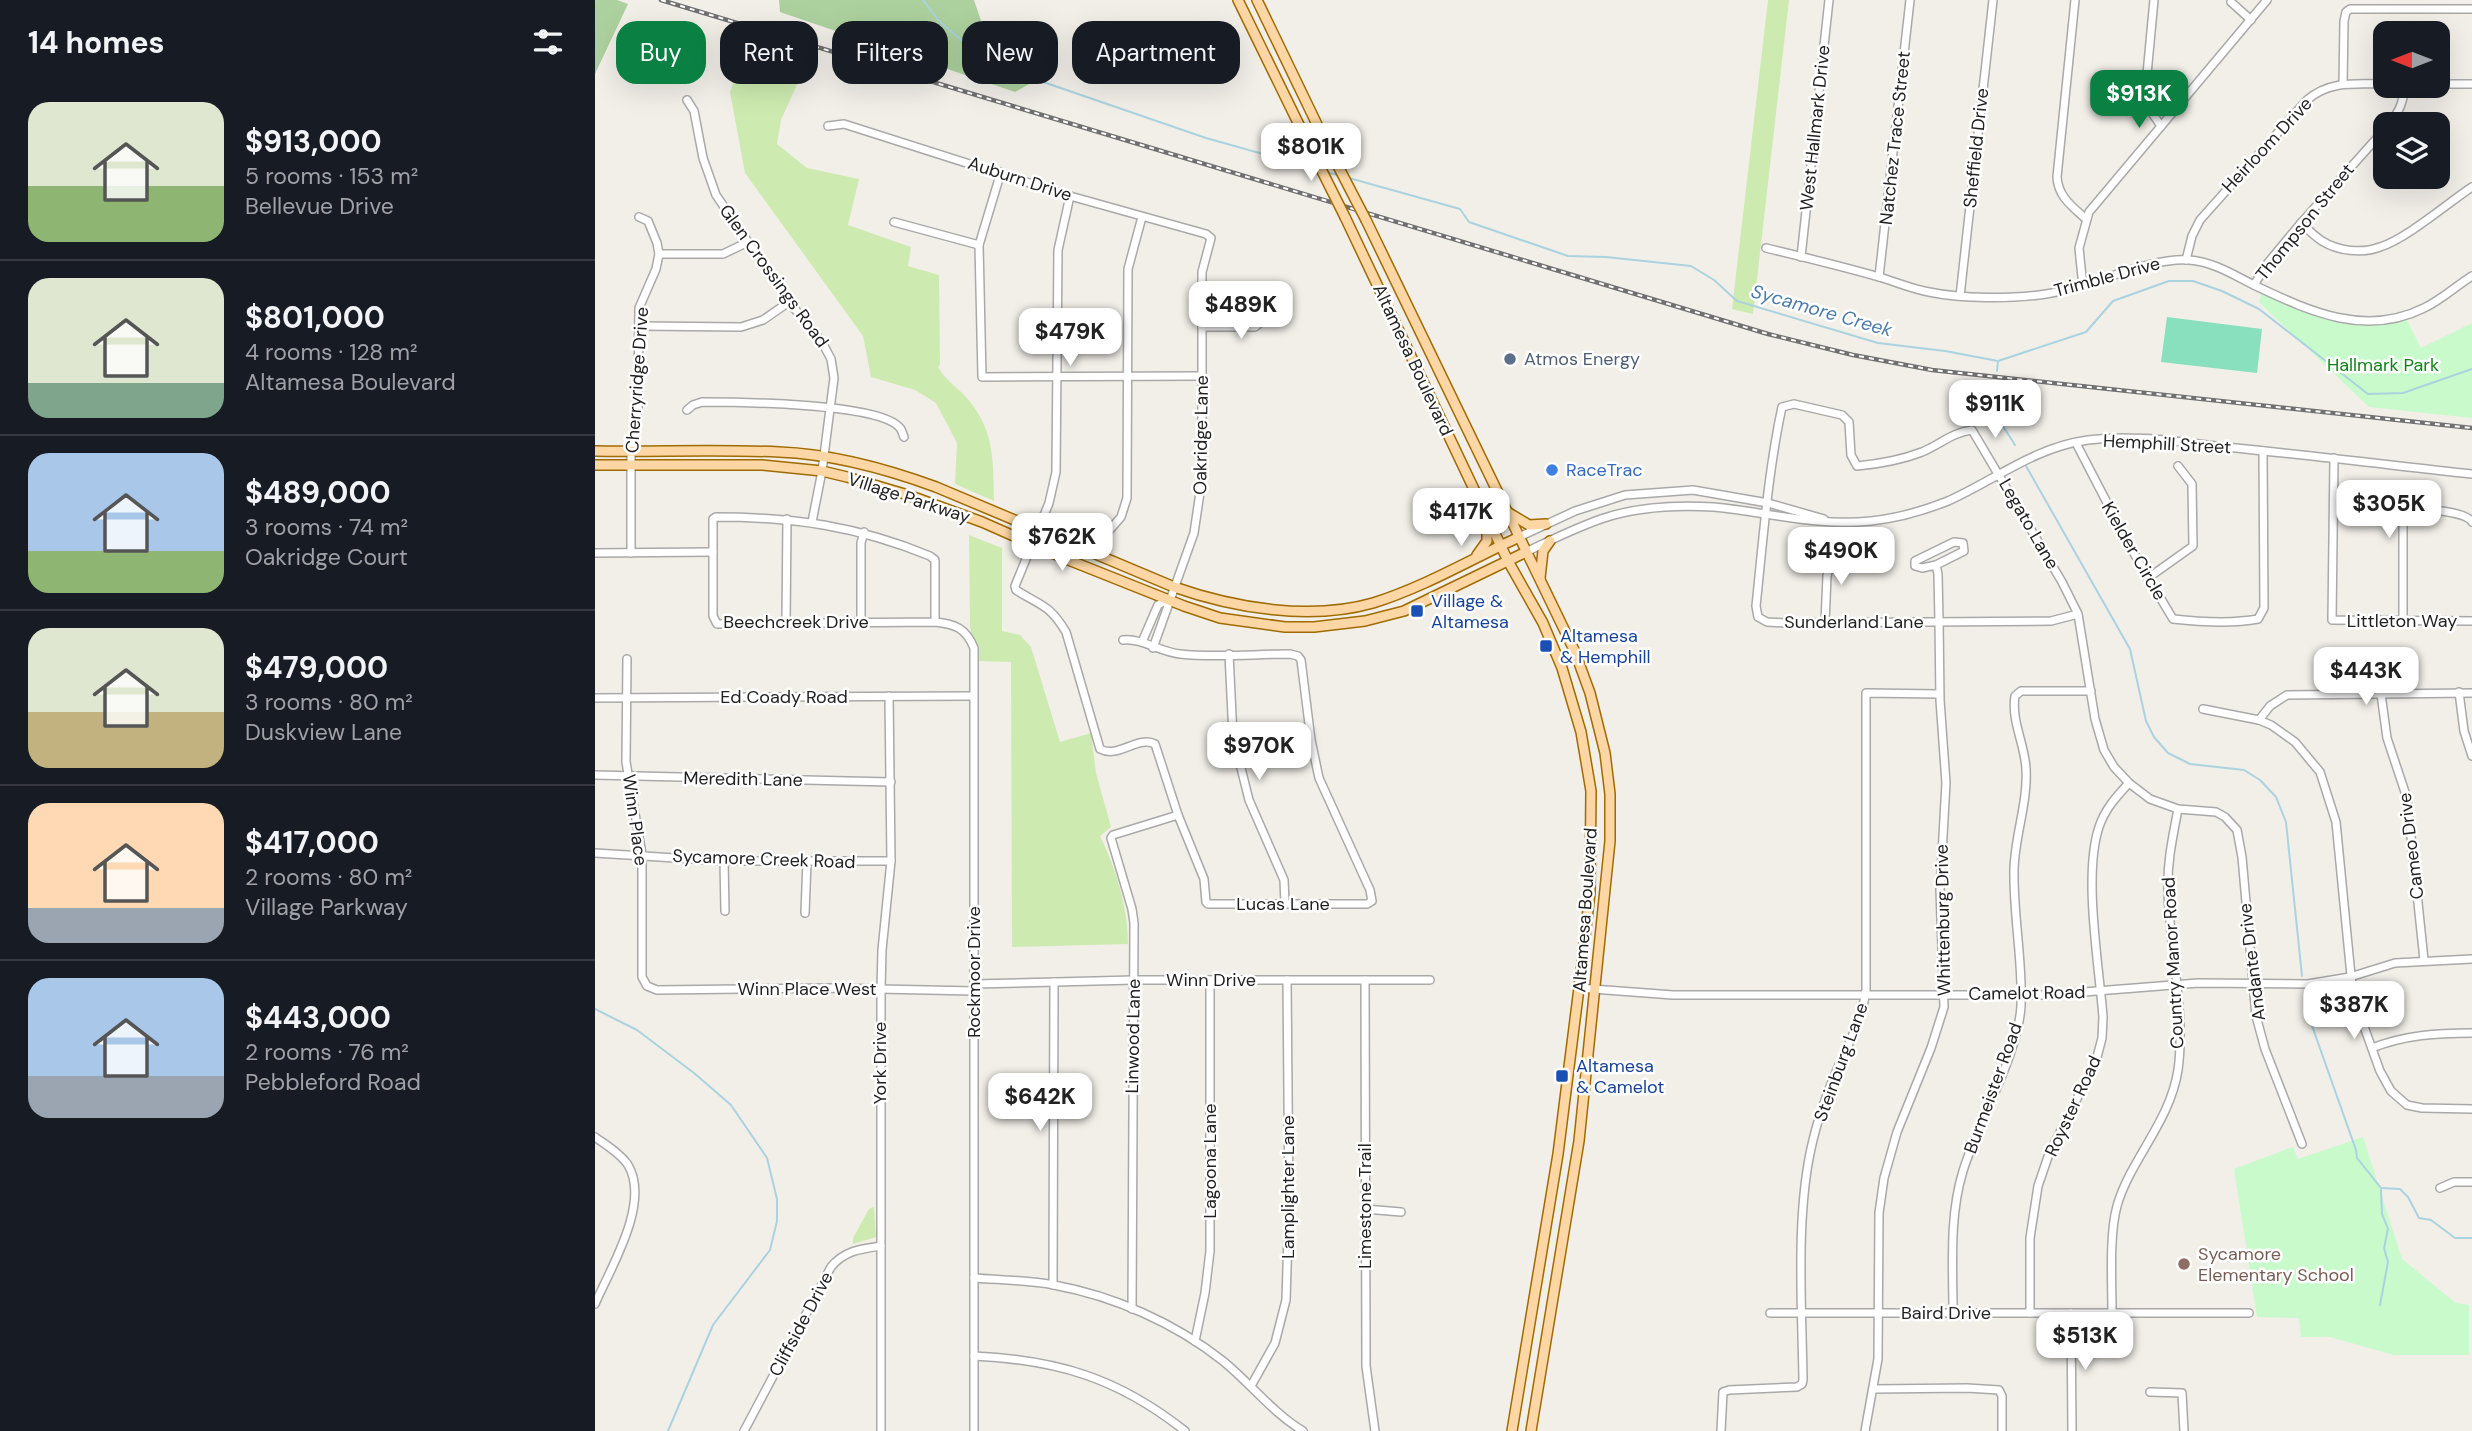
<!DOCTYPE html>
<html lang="en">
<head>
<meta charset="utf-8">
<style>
  :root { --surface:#171b24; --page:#20242c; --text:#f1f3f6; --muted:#9ea1a6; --line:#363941; --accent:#0b8043 }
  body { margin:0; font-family:"DM Sans",sans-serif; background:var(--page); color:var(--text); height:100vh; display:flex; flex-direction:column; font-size:26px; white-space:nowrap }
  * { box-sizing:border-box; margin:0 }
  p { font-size:23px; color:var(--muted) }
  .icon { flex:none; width:38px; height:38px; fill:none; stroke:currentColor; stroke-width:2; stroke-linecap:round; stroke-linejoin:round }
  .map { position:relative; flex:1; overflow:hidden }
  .drawer { display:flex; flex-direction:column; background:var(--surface); width:595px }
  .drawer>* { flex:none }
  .guide { position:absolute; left:21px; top:21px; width:665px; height:63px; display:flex; gap:14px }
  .needle { width:46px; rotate:270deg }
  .tools { position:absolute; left:1778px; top:21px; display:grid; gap:14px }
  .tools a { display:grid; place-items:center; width:77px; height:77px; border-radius:14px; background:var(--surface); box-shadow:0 7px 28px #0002; font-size:35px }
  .price { position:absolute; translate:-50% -60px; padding:0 16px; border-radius:14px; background:#fff; color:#222; font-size:23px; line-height:46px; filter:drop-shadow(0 2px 4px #0008) }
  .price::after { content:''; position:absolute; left:50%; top:42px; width:21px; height:16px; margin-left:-10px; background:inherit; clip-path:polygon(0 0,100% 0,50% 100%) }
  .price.active { background:var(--accent); color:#fff }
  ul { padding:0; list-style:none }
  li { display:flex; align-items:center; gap:21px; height:175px; padding:0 28px }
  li+li { border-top:2px solid var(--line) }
  li span { display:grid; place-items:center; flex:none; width:196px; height:140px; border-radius:21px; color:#555 }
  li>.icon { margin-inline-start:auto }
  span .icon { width:84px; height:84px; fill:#fffc; stroke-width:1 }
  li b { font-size:30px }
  h2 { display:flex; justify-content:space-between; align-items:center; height:84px; padding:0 28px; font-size:30px }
  .chip { padding:0 24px; border-radius:21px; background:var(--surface); box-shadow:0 7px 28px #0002; font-size:24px; line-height:63px }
  .chip.active { background:var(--accent); color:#fff }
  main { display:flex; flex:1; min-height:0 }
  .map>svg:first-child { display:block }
  .grass { fill:#cdebb0 }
  .forest { fill:#add19e }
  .park { fill:#c8facc }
  .pitch { fill:#88e0be }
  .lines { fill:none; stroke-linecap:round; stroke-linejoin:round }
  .stream { stroke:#aad3df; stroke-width:2 }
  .minor-casing { stroke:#a9a9a9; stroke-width:10 }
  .major-casing { stroke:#a06b00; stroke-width:12 }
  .minor { stroke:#fff; stroke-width:7 }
  .major { stroke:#fcd6a4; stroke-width:9 }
  .rail-casing { stroke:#707070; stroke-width:4.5 }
  .rail { stroke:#fff; stroke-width:2; stroke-dasharray:5; stroke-linecap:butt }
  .major-bridge-casing { stroke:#a06b00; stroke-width:12; stroke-linecap:butt }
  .major-bridge { stroke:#fcd6a4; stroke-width:9 }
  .service-dot { fill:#5c6f8a; stroke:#fff; stroke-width:2.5 }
  .shop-dot { fill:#3f7fe0; stroke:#fff; stroke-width:2.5 }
  .transit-dot { fill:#1a4fb4; stroke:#fff; stroke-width:2.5 }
  .education-dot { fill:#8d6e63; stroke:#fff; stroke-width:2.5 }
  .labels { text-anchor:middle; stroke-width:5; stroke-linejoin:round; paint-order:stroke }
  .street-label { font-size:18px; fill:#222; stroke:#fff }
  .service-label { font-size:18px; fill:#4e5e75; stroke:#fff; text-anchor:start }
  .park-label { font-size:18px; fill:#0c8416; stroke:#fff }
  .shop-label { font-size:18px; fill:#366cbe; stroke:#fff; text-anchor:start }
  .transit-label { font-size:18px; fill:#164399; stroke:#fff; text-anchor:start }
  .education-label { font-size:18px; fill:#785e54; stroke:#fff; text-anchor:start }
  .water-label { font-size:19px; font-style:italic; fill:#4a7aab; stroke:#fff }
</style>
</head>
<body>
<main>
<section class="drawer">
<h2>14 homes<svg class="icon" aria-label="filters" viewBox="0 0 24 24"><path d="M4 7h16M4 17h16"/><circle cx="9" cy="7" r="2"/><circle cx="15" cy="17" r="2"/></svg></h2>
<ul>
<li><span style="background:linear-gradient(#dfe7d0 60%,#8fb573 0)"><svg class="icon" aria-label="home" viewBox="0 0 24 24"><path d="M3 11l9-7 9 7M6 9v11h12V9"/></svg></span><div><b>$913,000</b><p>5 rooms · 153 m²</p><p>Bellevue Drive</p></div></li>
<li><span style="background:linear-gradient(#dfe7d0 75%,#7fa58c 0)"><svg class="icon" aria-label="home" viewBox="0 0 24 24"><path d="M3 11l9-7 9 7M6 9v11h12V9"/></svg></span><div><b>$801,000</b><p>4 rooms · 128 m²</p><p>Altamesa Boulevard</p></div></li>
<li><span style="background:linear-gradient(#a9c7e8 70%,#8fb573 0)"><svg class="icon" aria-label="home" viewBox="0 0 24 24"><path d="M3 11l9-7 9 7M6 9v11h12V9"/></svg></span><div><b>$489,000</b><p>3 rooms · 74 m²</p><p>Oakridge Court</p></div></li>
<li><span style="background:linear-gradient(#dfe7d0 60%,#c2b280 0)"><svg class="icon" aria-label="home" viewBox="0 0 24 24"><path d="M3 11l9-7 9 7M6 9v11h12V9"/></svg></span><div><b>$479,000</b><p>3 rooms · 80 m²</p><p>Duskview Lane</p></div></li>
<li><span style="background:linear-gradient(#ffd9b3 75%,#9aa5b1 0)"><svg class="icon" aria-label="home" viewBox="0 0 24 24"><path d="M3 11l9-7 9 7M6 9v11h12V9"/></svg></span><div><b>$417,000</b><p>2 rooms · 80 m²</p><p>Village Parkway</p></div></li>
<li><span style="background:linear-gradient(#a9c7e8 70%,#9aa5b1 0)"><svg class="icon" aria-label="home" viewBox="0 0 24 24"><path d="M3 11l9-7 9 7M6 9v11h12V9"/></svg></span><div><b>$443,000</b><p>2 rooms · 76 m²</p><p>Pebbleford Road</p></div></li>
</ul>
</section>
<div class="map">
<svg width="1877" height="1431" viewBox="0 0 1877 1431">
  <rect width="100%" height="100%" fill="#f2efe9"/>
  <g class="grass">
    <polygon points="1173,0 1194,0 1158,314 1137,309"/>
    <path d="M152,44L209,69L186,120L182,144L212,168L264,179L253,225L316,247L313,266L344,275L345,364L343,367C351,382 366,389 376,403C400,434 398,463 399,501L360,484L362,443L341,403L320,390L276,377L268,336L150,173L135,92Z"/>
    <path d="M374,535L407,548V631L425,635L436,647L465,742L496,733L501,773L516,827L505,836C521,869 533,907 533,944L417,947L416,662L383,661L375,628Z"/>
    <polygon points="279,1207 281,1237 258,1244 258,1238 274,1209"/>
  </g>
  <g class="forest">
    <polygon points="0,0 22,0 33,4 0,74"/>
    <polygon points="184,0 379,0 397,53 448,76 420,92 185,12"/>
  </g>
  <g class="park">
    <path d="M1667,292C1723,320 1747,332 1812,320L1826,348L1877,323V418L1774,407L1664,302Z"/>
    <polygon points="1768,1137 1807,1259 1861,1303 1874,1305 1874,1355 1799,1355 1735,1337 1706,1337 1704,1318 1662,1317 1639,1169 1698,1147 1703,1159"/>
  </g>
  <polygon class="pitch" points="1572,317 1667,329 1662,373 1566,362"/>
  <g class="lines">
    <g class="stream">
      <polyline points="328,0 344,21 393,63 611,138 722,169"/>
      <polyline points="0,1 0,0"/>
      <polyline points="731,172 742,175"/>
      <polyline points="754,178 865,209 874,222 973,256 1011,257 1096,266 1119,280 1142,301 1283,343 1350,351 1403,361 1491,332 1518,301 1574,281 1598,281 1627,291 1664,309 1773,394 1808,393 1877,369"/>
      <polyline points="1402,371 1403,361"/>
      <path d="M1399,387C1394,411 1408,425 1420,445"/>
      <polyline points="1431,466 1535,649 1551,721 1559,737 1573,753 1595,764 1649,770 1665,780 1681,797 1691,822 1707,976"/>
      <polyline points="1709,992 1710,1006 1761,1150 1762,1158 1786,1188 1805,1189 1813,1197 1824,1218 1836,1220 1860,1238 1877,1238"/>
      <polyline points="0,1009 42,1030 99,1073 136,1105 172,1158 182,1199 182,1221 175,1250 118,1325 73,1431"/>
      <polyline points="1785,1305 1793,1262 1789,1248 1793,1229 1787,1214 1786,1190"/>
    </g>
    <g class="minor-casing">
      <g id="minor">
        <path d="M1480,0L1462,177C1463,197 1478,207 1491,219"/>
        <polyline points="1559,0 1550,95 1555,110 1566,126"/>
        <polyline points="1636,2 1656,20"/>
        <polyline points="1748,84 1749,21 1751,12 1755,9 1877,9"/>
        <polyline points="1843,84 1877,84"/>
        <polyline points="92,100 99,111 108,158 121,195 194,302 227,342 236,359 239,378 227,471 217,522"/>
        <path d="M1794,124C1804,112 1809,102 1809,86"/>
        <polyline points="233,126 249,124 475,196 611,234 616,238 607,272 607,479 599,533 558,648"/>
        <polyline points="406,172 384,245 387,377 607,376"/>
        <path d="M475,196L463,250L461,472L454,503L420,586L421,590C446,606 454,604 471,632L505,749C523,759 543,735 560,744L583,815L609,879L611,902L613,904H772L777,901L775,890L724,778L716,740L706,660L703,656L695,654C659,654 621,658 585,654C565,652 547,638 528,640"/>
        <polyline points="299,222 384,245"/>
        <path d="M1706,223C1713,229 1719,236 1727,241C1743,251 1767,254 1785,247C1811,239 1853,203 1877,187"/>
        <path d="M1171,248C1208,257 1246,266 1284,277C1301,282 1317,289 1334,292C1367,299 1417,299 1451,294C1496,288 1552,257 1594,260C1620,262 1640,276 1663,287C1716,312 1771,337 1829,308C1846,300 1861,286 1877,276"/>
        <polyline points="64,254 128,254 153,242"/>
        <polyline points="1206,257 1234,0"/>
        <path d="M1591,260L1597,236L1605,220L1712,100C1735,80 1761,84 1790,84"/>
        <polyline points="1284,277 1315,0"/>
        <polyline points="1659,285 1672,264 1706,223 1790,129"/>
        <polyline points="1488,287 1484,248 1494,212 1672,0"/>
        <polyline points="1365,296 1398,0"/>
        <polyline points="44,326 146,327 168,320 194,302"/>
        <polyline points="607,327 660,327 672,317"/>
        <path d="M92,410L98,405L107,402C141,402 283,403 304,427C307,429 307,433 309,437"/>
        <path d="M1481,443L1534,545L1572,609L1578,619C1606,622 1636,624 1663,619L1669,608L1668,451"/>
        <polyline points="1739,458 1737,620 1877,621"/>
        <polyline points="513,532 526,517 532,498 533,269 547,217"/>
        <polyline points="924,537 980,511 1030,495 1098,490 1173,503 1229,519"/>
        <path d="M931,552C956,540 982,527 1009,518C1042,507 1084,505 1119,507C1172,512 1223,527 1276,521C1303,518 1328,511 1353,501C1400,480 1440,447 1493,440C1537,434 1585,442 1630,447C1712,455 1795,465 1877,474"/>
        <polyline points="0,553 118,552"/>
        <polyline points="36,553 36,452 43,410 44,308 61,269 64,254 62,243 53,221 44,217"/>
        <polyline points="1553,578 1598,546 1597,484 1583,466"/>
        <path d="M1483,614L1456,621L1191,623L1172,622L1163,617L1161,606C1168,540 1173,472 1187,407L1199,404L1247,415L1254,422L1256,455L1262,466C1284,464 1306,460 1327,452C1344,445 1358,432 1377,430L1467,582L1483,614L1500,719L1509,750L1519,767L1534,783L1555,799L1583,809L1621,812L1630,817L1642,830L1647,857L1661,1016L1670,1049L1707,1144"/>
        <path d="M1808,621V523C1810,517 1812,512 1818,510C1830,508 1872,512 1877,522"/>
        <polyline points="266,622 266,543 269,532"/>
        <path d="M340,622V560L335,556C262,526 199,517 121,517L118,519V616L122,624L340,622C360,624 371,628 379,648V1431"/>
        <polyline points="191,623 192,519"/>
        <polyline points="1230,623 1232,576 1239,548"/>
        <polyline points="547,642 563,605 574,599"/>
        <polyline points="634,654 638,736 654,800 689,880 690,904"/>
        <polyline points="32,659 31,762 47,854 47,977 52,986 62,990 237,988 379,991"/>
        <polyline points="1864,692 1869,731 1877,756"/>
        <polyline points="1786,694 1792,738 1812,798 1829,960"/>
        <polyline points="0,698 378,696"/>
        <polyline points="1608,709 1664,720 1676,725 1700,742 1725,772 1741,822 1758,996 1785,1071 1796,1091 1812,1105 1827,1108 1877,1109"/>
        <polyline points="1664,720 1675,706 1692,695 1877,693"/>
        <polyline points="0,775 296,782"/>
        <polyline points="0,853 129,861 296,861"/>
        <polyline points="129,861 130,911"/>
        <polyline points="210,913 212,861"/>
        <polyline points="770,980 771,1366 780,1431"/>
        <polyline points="379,984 539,980 835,980"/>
        <polyline points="984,988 1078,995 1451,995 1603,983 1713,984 1755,977 1800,963 1877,959"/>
        <path d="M1777,1048C1810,1035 1842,1033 1877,1033"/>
        <path d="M0,1137C11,1145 26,1154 33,1165C56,1203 15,1269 0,1304"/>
        <polyline points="1845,1188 1859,1182 1877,1182"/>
        <polyline points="770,1209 806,1212"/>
        <path d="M379,1278C406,1280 433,1280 459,1285C519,1296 580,1323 628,1361C655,1383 678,1413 708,1431"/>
        <polyline points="458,1285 459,982"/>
        <polyline points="537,1309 539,923 537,909 516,838 518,835 583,815"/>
        <polyline points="1175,1313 1654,1313"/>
        <path d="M1358,1313C1358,1266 1354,1216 1368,1171C1383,1122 1423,1056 1426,1006C1428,961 1418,915 1419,869C1420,835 1433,802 1431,769C1430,744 1416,722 1420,696L1426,691H1496"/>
        <path d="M1435,1313V1238L1443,1186L1454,1154L1501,1061L1507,1038L1508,1017C1504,965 1488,875 1504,827C1510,809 1521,797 1534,783"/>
        <polyline points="1476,1313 1477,1431"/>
        <path d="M1517,1313C1517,1282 1514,1235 1522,1206C1535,1160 1575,1122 1583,1070C1591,1013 1574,947 1573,889C1572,862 1578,836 1583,809"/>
        <polyline points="600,1341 610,1293 615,1251 615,980"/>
        <path d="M379,1356C463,1360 523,1378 590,1431"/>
        <polyline points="656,1386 680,1343 691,1300 694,1204 692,980"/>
        <polyline points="1279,1389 1372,1388 1404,1390 1407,1396 1407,1431"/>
        <polyline points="1555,1392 1587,1393 1589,1431"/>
        <path d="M149,1431L236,1267C249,1251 265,1249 286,1246"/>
        <polyline points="286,1431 286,989 287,950 296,861 294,696"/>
        <path d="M1126,1431L1128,1392L1134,1390L1202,1387L1207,1384L1208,1380C1207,1305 1200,1212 1218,1140C1223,1119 1230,1099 1238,1079C1250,1049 1267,1023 1271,990V693L1344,694"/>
        <polyline points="1270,1431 1283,1359 1284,1213 1289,1178 1302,1132 1336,1048 1349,1007 1345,889 1351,783 1345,700 1344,621 1343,574 1341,565 1369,551 1368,543 1359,542 1320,561 1320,566 1327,568 1341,565"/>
      </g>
    </g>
    <g class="major-casing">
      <g id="major">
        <polyline points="643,0 709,135"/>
        <polyline points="662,0 730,141"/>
        <polyline points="750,217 913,561 948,623 967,668 986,732 996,791 995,893 984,988 963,1154 917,1431"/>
        <polyline points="771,220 980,652 995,693 1010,753 1015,794 1015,841 984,1141 936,1431"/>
        <path d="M0,451C61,452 123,449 184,452C237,454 292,469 341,487L579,587C639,608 715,621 778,603C827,588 877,559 924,537"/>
        <polyline points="0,465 167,465 227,471 252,477 313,495 387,522 471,559 589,606 625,618 690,627 719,627 770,621 809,611 931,552"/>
        <polyline points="914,513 934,525 951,524"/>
        <polyline points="882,555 892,541 892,520"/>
        <polyline points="945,578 948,551 955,541"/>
      </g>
    </g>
    <use href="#minor" class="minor"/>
    <use href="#major" class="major"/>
    <g class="rail-casing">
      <polyline id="rail" points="66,0 1173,334 1258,355 1337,370 1877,428"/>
    </g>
    <use href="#rail" class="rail"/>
    <g class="major-bridge-casing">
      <g id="major-bridge">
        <polyline points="709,135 750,217"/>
        <polyline points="730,141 771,220"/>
      </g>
    </g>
    <use href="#major-bridge" class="major-bridge"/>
  </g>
  <circle class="service-dot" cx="915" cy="359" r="7"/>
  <circle class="shop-dot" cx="957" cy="470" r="7"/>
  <g class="transit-dot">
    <rect x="815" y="604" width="14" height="14" rx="3.5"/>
    <rect x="944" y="639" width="14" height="14" rx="3.5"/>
    <rect x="960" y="1069" width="14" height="14" rx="3.5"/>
  </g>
  <circle class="education-dot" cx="1589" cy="1264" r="7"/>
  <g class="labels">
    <g class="street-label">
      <text transform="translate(1220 128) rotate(-84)" y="6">West Hallmark Drive</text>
      <text transform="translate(1300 138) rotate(-84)" y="6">Natchez Trace Street</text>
      <text transform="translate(1672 145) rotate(-47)" y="6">Heirloom Drive</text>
      <text transform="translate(1381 148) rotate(-84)" y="6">Sheffield Drive</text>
      <text transform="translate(425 179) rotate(18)" y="6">Auburn Drive</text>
      <text transform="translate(1710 222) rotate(-51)" y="6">Thompson Street</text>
      <text transform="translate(179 276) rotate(54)" y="6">Glen Crossings Road</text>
      <text transform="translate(1512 277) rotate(-15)" y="6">Trimble Drive</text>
      <text transform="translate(818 360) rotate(65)" y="6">Altamesa Boulevard</text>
      <text transform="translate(42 380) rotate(-86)" y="6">Cherryridge Drive</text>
      <text transform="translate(606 435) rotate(-89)" y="6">Oakridge Lane</text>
      <text transform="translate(1572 444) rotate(3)" y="6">Hemphill Street</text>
      <text transform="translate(314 498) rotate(18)" y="6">Village Parkway</text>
      <text transform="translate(1434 524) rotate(60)" y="6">Legato Lane</text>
      <text transform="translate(1539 551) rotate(60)" y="6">Kielder Circle</text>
      <text x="1807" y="627">Littleton Way</text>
      <text x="201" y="628">Beechcreek Drive</text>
      <text x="1259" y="628">Sunderland Lane</text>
      <text x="189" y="703">Ed Coady Road</text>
      <text transform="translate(148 779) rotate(1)" y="6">Meredith Lane</text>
      <text transform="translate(40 820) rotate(82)" y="6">Winn Place</text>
      <text transform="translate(1816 846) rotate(-97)" y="6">Cameo Drive</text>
      <text transform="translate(169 859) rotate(2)" y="6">Sycamore Creek Road</text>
      <text x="688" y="910">Lucas Lane</text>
      <text transform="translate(990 910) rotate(-86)" y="6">Altamesa Boulevard</text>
      <text transform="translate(1348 920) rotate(-91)" y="6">Whittenburg Drive</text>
      <text transform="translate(1657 962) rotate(-97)" y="6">Andante Drive</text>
      <text transform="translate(1578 963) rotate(-93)" y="6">Country Manor Road</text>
      <text transform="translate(379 972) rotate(-90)" y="6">Rockmoor Drive</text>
      <text x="616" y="986">Winn Drive</text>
      <text x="212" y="995">Winn Place West</text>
      <text transform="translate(1432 993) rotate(-1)" y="6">Camelot Road</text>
      <text transform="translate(538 1036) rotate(-89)" y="6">Linwood Lane</text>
      <text transform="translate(1246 1062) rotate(-70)" y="6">Steinburg Lane</text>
      <text transform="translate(285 1063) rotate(-90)" y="6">York Drive</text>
      <text transform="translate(1398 1088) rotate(-70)" y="6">Burmeister Road</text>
      <text transform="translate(1478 1106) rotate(-65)" y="6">Royster Road</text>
      <text transform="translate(615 1161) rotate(-90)" y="6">Lagoona Lane</text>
      <text transform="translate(693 1187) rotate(-90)" y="6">Lamplighter Lane</text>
      <text transform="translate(770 1206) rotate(-90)" y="6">Limestone Trail</text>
      <text x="1351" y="1319">Baird Drive</text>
      <text transform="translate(206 1324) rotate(-62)" y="6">Cliffside Drive</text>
    </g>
    <g class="service-label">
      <text x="929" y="365">Atmos Energy</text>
    </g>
    <g class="park-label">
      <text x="1788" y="371">Hallmark Park</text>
    </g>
    <g class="shop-label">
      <text x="971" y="476">RaceTrac</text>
    </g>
    <g class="transit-label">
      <text x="836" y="607">Village &amp;<tspan x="836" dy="21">Altamesa</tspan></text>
      <text x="965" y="642">Altamesa<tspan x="965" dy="21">&amp; Hemphill</tspan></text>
      <text x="981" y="1072">Altamesa<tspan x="981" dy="21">&amp; Camelot</tspan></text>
    </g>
    <g class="education-label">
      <text x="1603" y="1260">Sycamore<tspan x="1603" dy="21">Elementary School</tspan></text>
    </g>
    <g class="water-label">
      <text transform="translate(1227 310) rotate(16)" y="7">Sycamore Creek</text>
    </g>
  </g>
</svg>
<div class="tools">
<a><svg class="needle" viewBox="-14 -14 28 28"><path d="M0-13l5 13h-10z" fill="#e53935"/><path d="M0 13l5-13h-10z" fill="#9ea1a6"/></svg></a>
<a><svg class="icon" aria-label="layers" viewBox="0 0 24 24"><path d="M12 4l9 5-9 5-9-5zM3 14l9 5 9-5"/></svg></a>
</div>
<b class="price active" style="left:1544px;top:130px">$913K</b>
<b class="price" style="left:716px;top:183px">$801K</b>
<b class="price" style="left:646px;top:341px">$489K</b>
<b class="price" style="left:475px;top:368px">$479K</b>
<b class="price" style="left:1400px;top:440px">$911K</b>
<b class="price" style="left:1794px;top:540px">$305K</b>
<b class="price" style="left:866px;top:548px">$417K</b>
<b class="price" style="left:467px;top:573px">$762K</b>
<b class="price" style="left:1246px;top:587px">$490K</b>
<b class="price" style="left:1771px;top:707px">$443K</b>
<b class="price" style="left:664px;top:782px">$970K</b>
<b class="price" style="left:1759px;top:1041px">$387K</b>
<b class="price" style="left:445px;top:1133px">$642K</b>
<b class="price" style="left:1490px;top:1372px">$513K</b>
<div class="guide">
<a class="chip active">Buy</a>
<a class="chip">Rent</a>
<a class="chip">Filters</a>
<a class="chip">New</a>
<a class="chip">Apartment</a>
</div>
</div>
</main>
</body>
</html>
